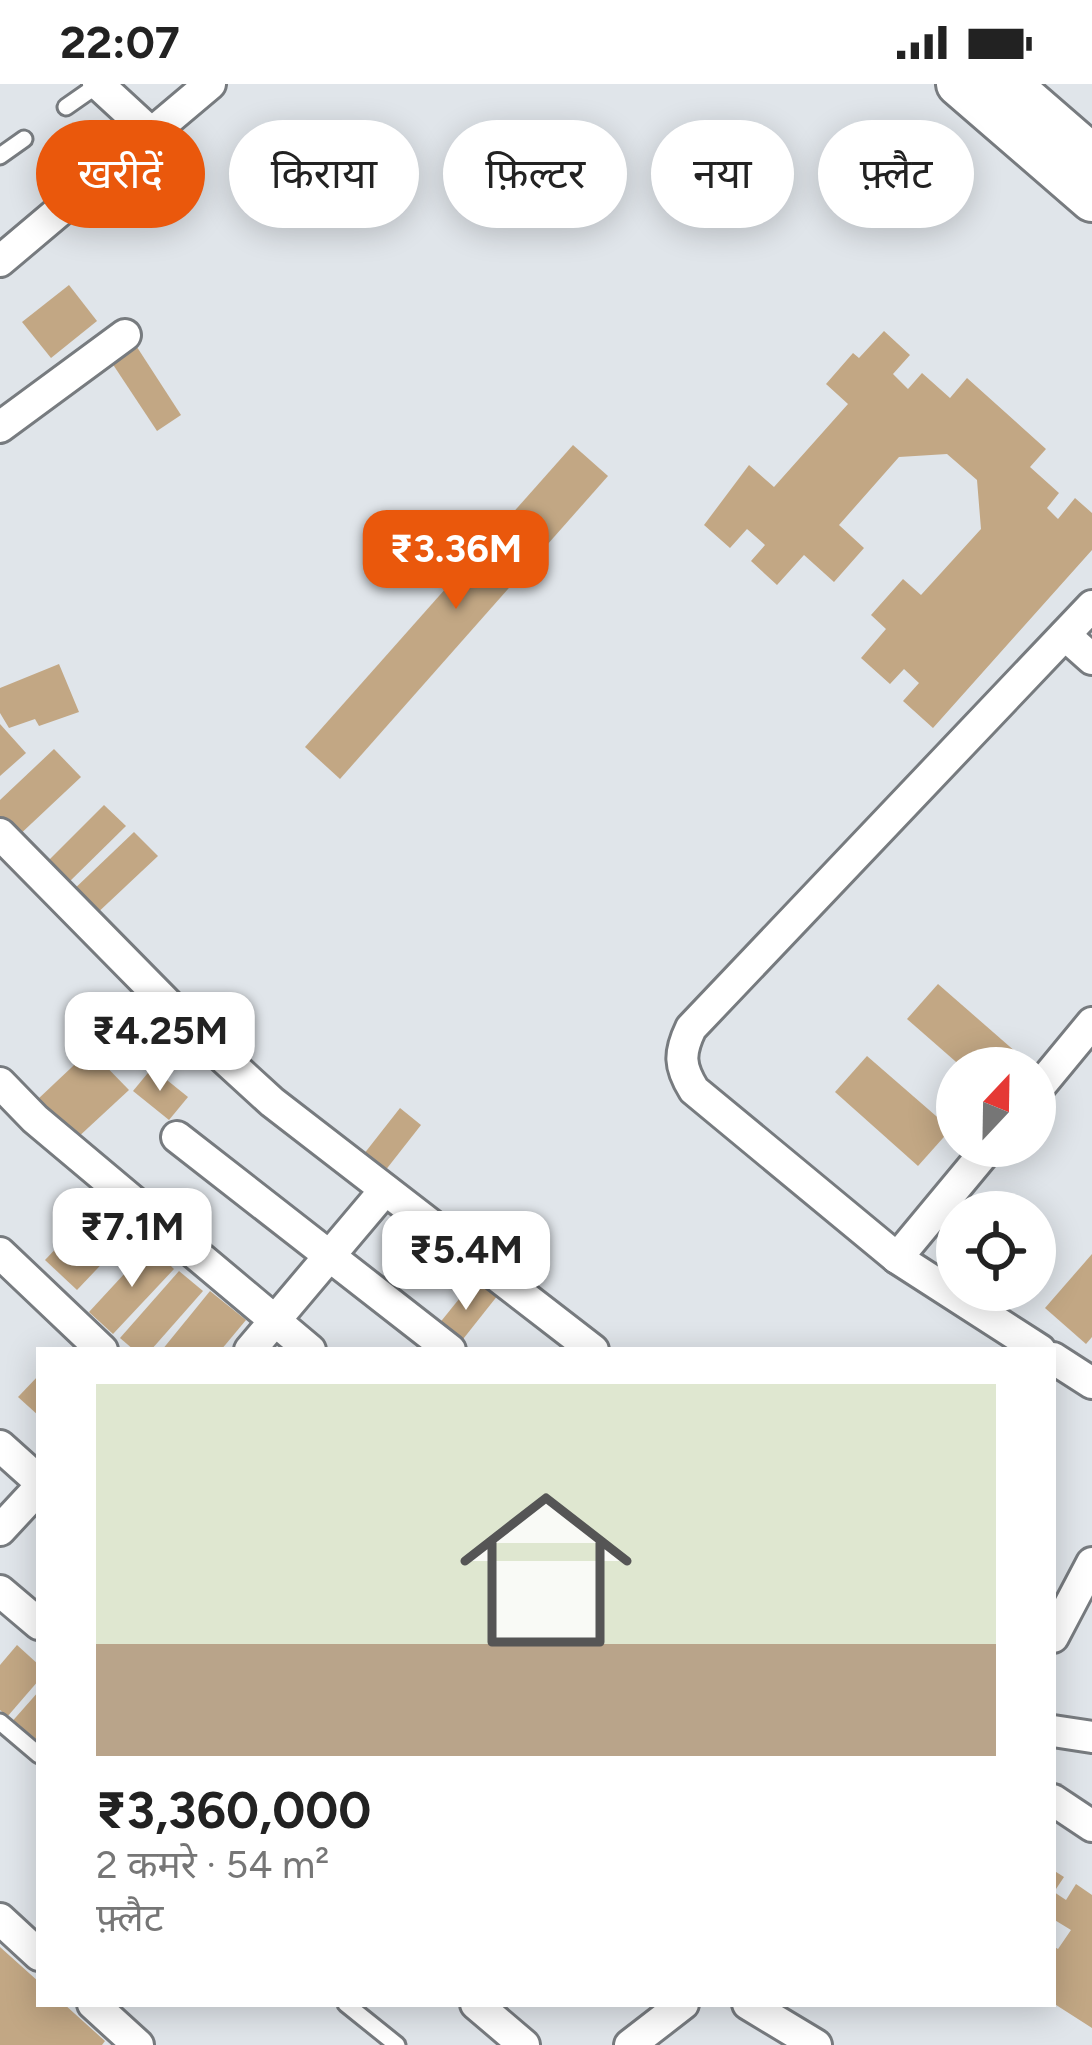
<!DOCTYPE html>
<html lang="hi">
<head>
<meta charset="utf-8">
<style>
  :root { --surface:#fff; --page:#f6f6f6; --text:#222; --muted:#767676; --line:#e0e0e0; --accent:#ea580c }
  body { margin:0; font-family:Figtree,"Noto Sans Devanagari",sans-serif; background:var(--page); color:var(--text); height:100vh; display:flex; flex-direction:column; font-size:45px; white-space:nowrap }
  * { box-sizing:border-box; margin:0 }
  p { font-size:39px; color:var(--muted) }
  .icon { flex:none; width:66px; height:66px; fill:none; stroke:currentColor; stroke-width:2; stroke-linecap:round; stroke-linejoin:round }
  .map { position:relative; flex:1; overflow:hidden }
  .sheet { position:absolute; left:36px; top:1263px; width:1020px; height:660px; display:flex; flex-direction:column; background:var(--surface); border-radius:0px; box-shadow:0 6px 30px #0003 }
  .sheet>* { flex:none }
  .guide { position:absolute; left:36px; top:36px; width:1020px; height:108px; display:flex; gap:24px }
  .needle { width:78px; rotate:22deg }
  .fabs { position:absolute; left:936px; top:963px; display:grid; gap:24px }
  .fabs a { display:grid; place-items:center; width:120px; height:120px; border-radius:50%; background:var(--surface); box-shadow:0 6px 30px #0003; font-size:60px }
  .price { position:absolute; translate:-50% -102px; padding:0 27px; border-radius:24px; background:#fff; color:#222; font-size:39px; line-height:78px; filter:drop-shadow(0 3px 6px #0008) }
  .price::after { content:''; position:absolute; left:50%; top:72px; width:36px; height:27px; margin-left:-18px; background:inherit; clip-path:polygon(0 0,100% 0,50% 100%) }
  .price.selected { background:var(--accent); color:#fff }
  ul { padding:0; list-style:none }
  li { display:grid; align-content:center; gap:24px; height:636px; padding:0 60px }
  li+li { border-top:3px solid var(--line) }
  li span { display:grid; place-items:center; height:372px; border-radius:0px; color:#555 }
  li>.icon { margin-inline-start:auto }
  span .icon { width:216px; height:216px; fill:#fffc; stroke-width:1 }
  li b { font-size:51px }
  .chip { padding:0 42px; border-radius:54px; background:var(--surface); box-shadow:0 6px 30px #0003; font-size:42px; line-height:108px }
  .chip.selected { background:var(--accent); color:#fff }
  .status { display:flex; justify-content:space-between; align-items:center; height:84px; padding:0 60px; background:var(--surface); direction:ltr }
  .status svg { height:33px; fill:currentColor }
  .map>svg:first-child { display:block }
  .building { fill:#c2a784 }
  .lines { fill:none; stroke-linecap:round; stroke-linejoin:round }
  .lane-casing { stroke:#777b7f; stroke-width:21 }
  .street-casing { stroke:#777b7f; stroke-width:36 }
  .secondary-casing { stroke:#777b7f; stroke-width:48 }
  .lane { stroke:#fff; stroke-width:15 }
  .street { stroke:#fff; stroke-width:30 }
  .secondary { stroke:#fff; stroke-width:42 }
</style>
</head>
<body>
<div class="status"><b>22:07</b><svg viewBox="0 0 49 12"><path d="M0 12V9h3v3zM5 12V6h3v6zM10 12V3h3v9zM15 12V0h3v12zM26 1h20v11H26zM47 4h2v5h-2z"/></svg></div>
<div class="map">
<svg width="1092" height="1961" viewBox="0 0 1092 1961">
  <rect width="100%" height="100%" fill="#e0e5ea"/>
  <g class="building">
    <polygon points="69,201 97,237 51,274 22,238"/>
    <polygon points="884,247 910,271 893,290 908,305 922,289 950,314 967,294 1046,365 1030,383 1059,409 1047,424 1058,435 1075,414 1092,429 1092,466 933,644 903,617 919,599 904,585 890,600 861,574 886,545 871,531 903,495 921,511 981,445 977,396 947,370 899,373 839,441 864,464 834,498 804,471 777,501 751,477 765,461 747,445 730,464 704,441 749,381 774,403 848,320 826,300 853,269 859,274"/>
    <polygon points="135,260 181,331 157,347 110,276"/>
    <polygon points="573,361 608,392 340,695 305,663"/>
    <polygon points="59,580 79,628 39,642 35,635 9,644 0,629 0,604"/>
    <polygon points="0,640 26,669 0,692"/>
    <polygon points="54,665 81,693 15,755 0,738 0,716"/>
    <polygon points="104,721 126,742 64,803 43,782"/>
    <polygon points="134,748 158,772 92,834 69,810"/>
    <polygon points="938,900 1017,969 1004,984 963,984 907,935"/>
    <polygon points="90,966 129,1006 75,1056 37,1016"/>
    <polygon points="867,972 951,1045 918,1082 835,1008"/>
    <polygon points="152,984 188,1013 169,1036 133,1007"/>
    <polygon points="400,1024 421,1041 381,1092 360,1075"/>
    <polygon points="101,1117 133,1147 77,1206 45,1176"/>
    <polygon points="150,1162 174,1185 113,1250 89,1228"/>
    <polygon points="1092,1170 1092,1253 1086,1260 1045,1224"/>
    <polygon points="179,1187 203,1207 151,1266 134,1266 120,1254"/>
    <polygon points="476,1194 498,1211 456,1264 434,1246"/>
    <polygon points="210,1207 246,1236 221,1266 162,1266"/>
    <polygon points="39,1291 39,1332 18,1313"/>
    <polygon points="17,1561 39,1581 39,1596 7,1633 0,1626 0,1581"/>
    <polygon points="39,1607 39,1660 36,1664 9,1641"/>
    <polygon points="1053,1786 1064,1793 1054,1808 1066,1816 1076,1800 1092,1811 1092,1944 1053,1919 1053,1862 1058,1865 1071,1846 1053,1835"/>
    <polygon points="0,1863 39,1898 39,1920 64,1920 105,1957 102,1961 0,1961"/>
  </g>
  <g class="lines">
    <g class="lane-casing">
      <g id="lane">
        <polyline points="66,23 99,0"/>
        <polyline points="0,72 24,55"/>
        <polyline points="0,1638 39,1671"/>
        <polyline points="346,1920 397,1961"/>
      </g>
    </g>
    <g class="street-casing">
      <g id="street">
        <polyline points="98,0 149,47"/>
        <polyline points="0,177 210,0"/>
        <polyline points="0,343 125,251"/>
        <polyline points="1065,551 1092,575"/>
        <polyline points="0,750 191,944 272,1018 593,1266"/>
        <polyline points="0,999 35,1035 310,1266"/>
        <polyline points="1035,1008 1092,939"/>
        <polyline points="177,1053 450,1266"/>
        <polyline points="0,1169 102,1266"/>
        <polyline points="897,1174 990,1062"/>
        <polyline points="250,1266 385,1106"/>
        <path d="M1040,1266L897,1174L694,1006C679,982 679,969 691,944L1092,522"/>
        <polyline points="1053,1274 1092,1299"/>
        <polyline points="0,1362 39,1397"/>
        <polyline points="0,1446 39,1404"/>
        <polyline points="0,1507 39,1540"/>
        <polyline points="1053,1553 1092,1479"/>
        <polyline points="1053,1647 1092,1653"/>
        <polyline points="1053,1716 1092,1742"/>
        <polyline points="0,1835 39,1871"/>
        <polyline points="93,1920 138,1961"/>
        <polyline points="476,1920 524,1961"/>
        <polyline points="748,1920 816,1961"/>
        <polyline points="630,1961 683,1920"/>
      </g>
    </g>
    <g class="secondary-casing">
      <g id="secondary">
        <polyline points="958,0 1092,116"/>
        <polyline points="1009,0 1092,72"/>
      </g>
    </g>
    <use href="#lane" class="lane"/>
    <use href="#street" class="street"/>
    <use href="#secondary" class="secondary"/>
  </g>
</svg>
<div class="fabs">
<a><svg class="needle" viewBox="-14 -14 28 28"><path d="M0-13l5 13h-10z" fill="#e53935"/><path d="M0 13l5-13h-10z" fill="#767676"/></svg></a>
<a><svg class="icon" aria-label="locate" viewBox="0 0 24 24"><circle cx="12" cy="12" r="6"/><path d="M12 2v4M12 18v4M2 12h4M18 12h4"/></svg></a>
</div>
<b class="price selected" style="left:456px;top:528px">₹3.36M</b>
<b class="price" style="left:160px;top:1010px">₹4.25M</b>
<b class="price" style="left:132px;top:1206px">₹7.1M</b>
<b class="price" style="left:466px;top:1229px">₹5.4M</b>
<div class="guide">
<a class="chip selected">खरीदें</a>
<a class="chip">किराया</a>
<a class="chip">फ़िल्टर</a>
<a class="chip">नया</a>
<a class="chip">फ़्लैट</a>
</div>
<section class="sheet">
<ul>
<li><span style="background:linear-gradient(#dfe7d0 70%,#b9a48a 0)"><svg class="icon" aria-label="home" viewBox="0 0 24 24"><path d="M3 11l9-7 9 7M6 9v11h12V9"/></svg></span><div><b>₹3,360,000</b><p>2 कमरे · 54 m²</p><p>फ़्लैट</p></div></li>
</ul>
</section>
</div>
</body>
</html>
